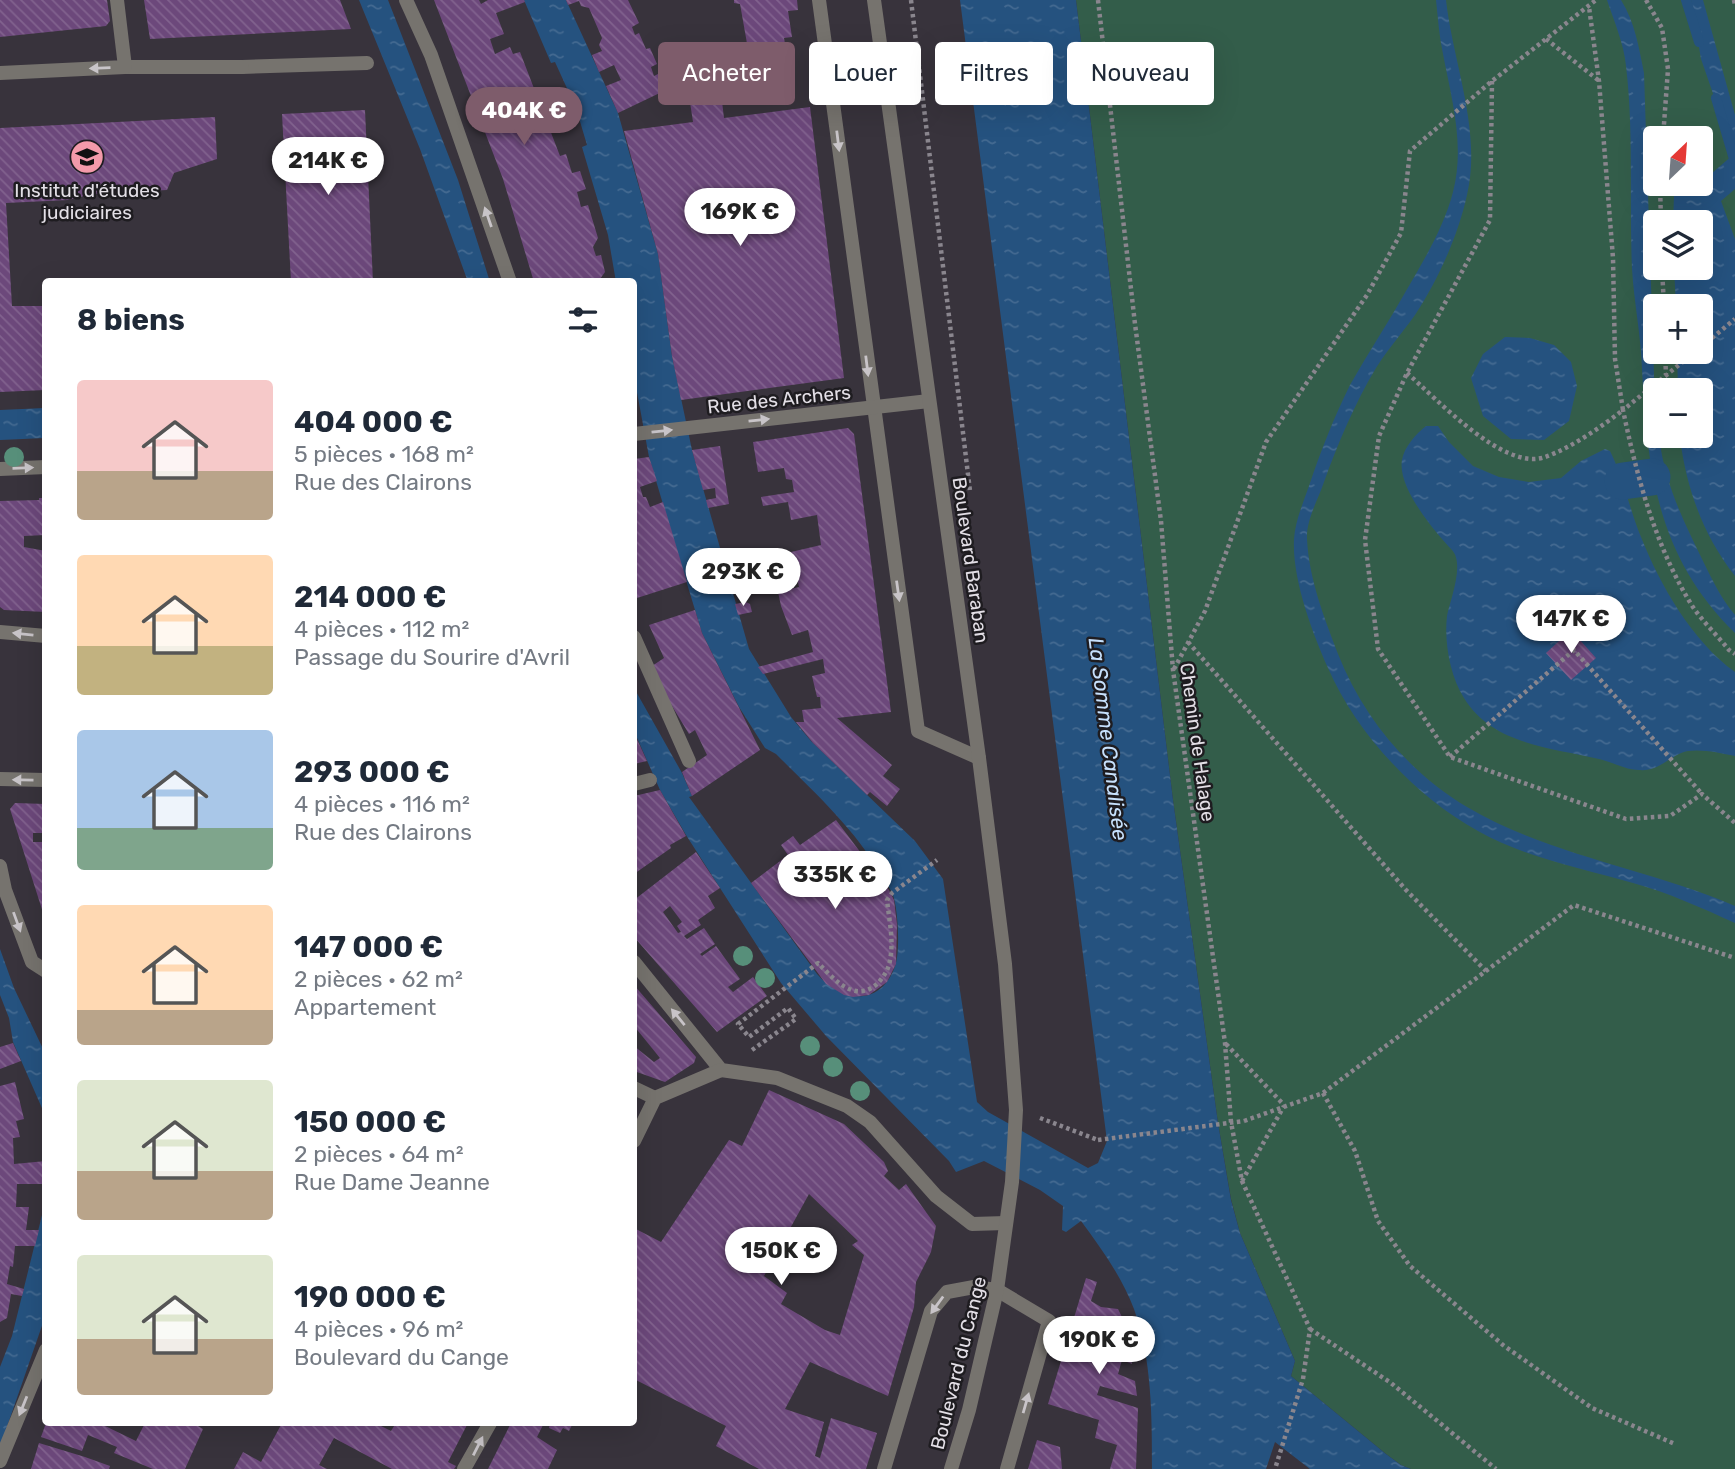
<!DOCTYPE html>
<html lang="fr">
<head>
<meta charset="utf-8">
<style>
  :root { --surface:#fff; --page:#f2f2f3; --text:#1f2937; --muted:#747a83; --accent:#7e5c6b }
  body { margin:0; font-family:Rubik,sans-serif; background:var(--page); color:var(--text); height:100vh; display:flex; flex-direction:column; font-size:26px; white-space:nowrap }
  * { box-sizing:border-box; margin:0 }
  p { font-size:23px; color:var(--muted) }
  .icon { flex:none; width:38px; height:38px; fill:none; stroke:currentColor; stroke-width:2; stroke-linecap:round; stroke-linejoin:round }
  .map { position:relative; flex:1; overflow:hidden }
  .side { position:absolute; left:42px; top:278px; width:595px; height:1148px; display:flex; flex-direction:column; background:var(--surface); border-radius:7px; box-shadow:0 7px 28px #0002 }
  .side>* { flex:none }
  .top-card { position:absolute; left:658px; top:42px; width:665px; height:63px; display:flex; gap:14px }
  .needle { width:46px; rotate:25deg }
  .buttons { position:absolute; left:1643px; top:126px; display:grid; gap:14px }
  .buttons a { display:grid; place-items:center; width:70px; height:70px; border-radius:7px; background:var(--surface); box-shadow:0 7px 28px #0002; font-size:35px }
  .price { position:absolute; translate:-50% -60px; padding:0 16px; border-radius:24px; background:#fff; color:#222; font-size:23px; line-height:46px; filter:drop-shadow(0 2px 4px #0008) }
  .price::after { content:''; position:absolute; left:50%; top:42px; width:21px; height:16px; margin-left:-10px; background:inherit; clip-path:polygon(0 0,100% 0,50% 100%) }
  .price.on { background:var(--accent); color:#fff }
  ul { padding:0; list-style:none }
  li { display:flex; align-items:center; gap:21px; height:175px; padding:0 35px }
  li span { display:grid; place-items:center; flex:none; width:196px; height:140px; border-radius:7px; color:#555 }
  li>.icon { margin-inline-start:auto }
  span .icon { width:84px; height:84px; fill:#fffc; stroke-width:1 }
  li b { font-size:30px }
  h2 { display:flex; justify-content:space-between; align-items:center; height:84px; padding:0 35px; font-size:30px }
  .pill { padding:0 24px; border-radius:7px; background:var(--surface); box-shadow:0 7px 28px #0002; font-size:24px; line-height:63px }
  .pill.on { background:var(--accent); color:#fff }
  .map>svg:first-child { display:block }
  .green { fill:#335d4a; fill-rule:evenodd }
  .water { fill:url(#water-ripples) }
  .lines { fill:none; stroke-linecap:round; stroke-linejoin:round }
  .stream { stroke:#25527f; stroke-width:10 }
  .canal { stroke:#25527f; stroke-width:37 }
  .building { fill:url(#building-back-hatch); fill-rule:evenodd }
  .path { stroke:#8a868e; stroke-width:4.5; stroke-dasharray:3.5 3.5; stroke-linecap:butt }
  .service { stroke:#76736e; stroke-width:14 }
  .pedestrian { stroke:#76736e; stroke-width:14 }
  .minor { stroke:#76736e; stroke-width:14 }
  .tertiary { stroke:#76736e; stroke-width:14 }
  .path-bridge { stroke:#8a868e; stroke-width:4.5; stroke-dasharray:3.5 3.5; stroke-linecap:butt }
  .tree { fill:#578f7a }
  .oneway { fill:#c8c4c8 }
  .labels { text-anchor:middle; stroke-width:5; stroke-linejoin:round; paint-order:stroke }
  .poi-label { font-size:19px; fill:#e3dfe6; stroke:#1e1c20 }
  .street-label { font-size:19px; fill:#e3dfe6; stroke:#1e1c20 }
  .water-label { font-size:21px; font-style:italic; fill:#c7e1fd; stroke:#1e1c20 }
</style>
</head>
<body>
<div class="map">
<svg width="1735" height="1469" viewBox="0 0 1735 1469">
  <defs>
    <pattern id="water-ripples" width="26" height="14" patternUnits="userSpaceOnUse" patternTransform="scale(1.75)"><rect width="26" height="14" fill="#25527f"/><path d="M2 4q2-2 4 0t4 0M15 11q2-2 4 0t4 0" fill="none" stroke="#446a91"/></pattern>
    <pattern id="building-back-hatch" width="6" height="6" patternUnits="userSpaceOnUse" patternTransform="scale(1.75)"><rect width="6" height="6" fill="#6c487b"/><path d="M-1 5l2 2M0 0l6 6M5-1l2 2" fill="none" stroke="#81628e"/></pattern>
  </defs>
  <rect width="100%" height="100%" fill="#38333c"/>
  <path class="green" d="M1076,0H1735V1469H1411L1401,1465L1386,1454L1291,1376L1295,1361L1240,1233L1231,1199L1218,1123L1173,800ZM1656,138H1701V184H1656ZM1656,222H1701V268H1656ZM1656,306H1701V352H1656ZM1656,390H1701V436H1656Z"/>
  <g class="water">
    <polygon points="359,0 388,0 458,180 490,282 468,282 420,149"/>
    <path d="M524,0H566L618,113L658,254L672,356L692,450L749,649L791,717L811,741L915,841L943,879L977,1102L988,1112L1088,1168L1098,1163L1107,1141L960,0H1076L1173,800L1218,1123L1231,1200L1240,1233L1295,1361L1291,1376L1386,1454L1401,1465L1411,1469H1310L1275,1442L1266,1469H1152C1152,1416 1152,1359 1134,1309C1122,1277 1101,1248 1081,1221L1066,1232L1062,1230L1063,1206L1040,1190L984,1161L956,1172L949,1161L826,1036L781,983L686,835L660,790L634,731V688L682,773L692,796L689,797L817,974C841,1001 878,1008 894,969C901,955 898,909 893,895C889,886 883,879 879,872C856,830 810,788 776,754L765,748L739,707L702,633L668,521L649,457L634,376V282H616L608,235L582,147L587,145L576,108L555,62L551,63Z"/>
    <path d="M1436,0H1446C1453,63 1482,131 1467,195C1458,236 1438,280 1415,315C1402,333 1388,349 1376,368C1355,403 1338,443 1324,482C1318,500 1306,520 1307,539C1309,579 1324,617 1338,654C1363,717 1408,772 1467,807C1550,856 1647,868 1735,906V923C1702,908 1669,893 1633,883C1581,868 1526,858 1478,831C1416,797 1356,733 1328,668C1312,632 1292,579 1294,539C1295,522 1303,503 1309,486C1320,453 1334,417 1350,385C1368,353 1388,323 1406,291C1424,260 1444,227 1453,192C1465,145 1452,101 1443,54C1439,36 1438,18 1436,0Z"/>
    <path d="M1607,0H1621C1635,22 1639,48 1644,73L1656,436H1659C1664,481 1682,518 1702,559C1712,579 1720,597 1735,615V633C1658,558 1647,471 1642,369C1641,336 1634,302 1632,269C1629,202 1634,133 1626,66C1624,44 1614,21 1607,0Z"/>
    <path d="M1691,0H1703L1735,115V189L1721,201L1735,239V576C1703,535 1687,490 1680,439V436H1701V390H1678L1677,352H1701V306H1676L1674,268H1701V222H1673L1674,196L1682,184H1701V162L1704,159L1711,174L1734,154L1701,59Z"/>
    <polygon points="1505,337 1530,338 1554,345 1571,362 1577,386 1569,421 1544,440 1511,439 1483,416 1471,378 1483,354"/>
    <polygon points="45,408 45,438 0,440 0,410"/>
    <path d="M1426,426H1438L1449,442L1473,466L1499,477L1529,482L1561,478L1581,461L1605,449L1610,451C1624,479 1629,508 1641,537C1660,585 1692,641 1735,672V756C1720,753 1703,749 1688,751C1671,754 1660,772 1639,770C1626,770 1612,762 1599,759C1550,747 1493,745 1464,698C1450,676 1444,642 1447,616C1450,600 1465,564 1452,550C1434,531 1397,487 1402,460C1404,447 1416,434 1426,426Z"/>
    <polygon points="0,949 14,988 45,1053 45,1115 13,1042 9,1018 0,995"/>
    <polygon points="45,1203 45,1317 0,1447 0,1367 12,1336"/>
  </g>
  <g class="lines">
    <g class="stream">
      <polyline points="1686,0 1699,42"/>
      <polyline points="1716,98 1734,159"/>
    </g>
    <polyline class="canal" points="1623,481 1652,477"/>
  </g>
  <g class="building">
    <polygon points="0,0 107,0 110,21 106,26 0,37"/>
    <polygon points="144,0 340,0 351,29 150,39"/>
    <polygon points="434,0 479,0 481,4 488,0 524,0 525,2 496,13 504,34 490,39 495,54 510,47 513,54 520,52 560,156 566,154 572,173 580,171 586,189 577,192 581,207 588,205 598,238 593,247 596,256 601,255 605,272 600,279 601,282 534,282 503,179"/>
    <polygon points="566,0 628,0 639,23 632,27 635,35 639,33 646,49 650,48 657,64 651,67 654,76 658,74 666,90 618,113 606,86 621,80 614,65 599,72 592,55 602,51 599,45 602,38 589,8 581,6 579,1 568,5"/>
    <polygon points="734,0 797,0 798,10 788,11 792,37 784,38 785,44 748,49 740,4 734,3"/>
    <polygon points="720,85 724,118 810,107 844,378 681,400 672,356 658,254 624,131 693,122 688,89"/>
    <polygon points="365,110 373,282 291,282 282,114"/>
    <polygon points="215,117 217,159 174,173 167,190 92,194 68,200 6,203 12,306 46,306 46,390 0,392 0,128"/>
    <polygon points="848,428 854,434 891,712 837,718 892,765 883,776 900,789 887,806 870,792 867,795 813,743 796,722 804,722 802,710 821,708 820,697 817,697 812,676 825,673 823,659 763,674 758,667 813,652 808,630 792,635 781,606 778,592 799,587 791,552 821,545 817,515 791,520 788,502 763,506 761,497 794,492 792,480 786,479 784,468 758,472 753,442"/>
    <polygon points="720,446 729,504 708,508 706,500 716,498 715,488 703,490 692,450"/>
    <polygon points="649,457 657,481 640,487 643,497 646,497 650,507 663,502 687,582 637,598 634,591 634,459"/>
    <polygon points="39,498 46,498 46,535 24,536 24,547 46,551 46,612 4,610 0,607 0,501 39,500"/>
    <polygon points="750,579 752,586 732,591 730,583"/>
    <polygon points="746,602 750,604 752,612 738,615 735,604"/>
    <polygon points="695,610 702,633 760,750 692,796 682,772 707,755 695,730 689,734 649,668 664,658 649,625"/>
    <polygon points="1571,630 1596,658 1571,680 1546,653"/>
    <polygon points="636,737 647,761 634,764 634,738"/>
    <polygon points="660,790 686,836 670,845 671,848 634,874 634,796"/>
    <polygon points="15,803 46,804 46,833 33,833 33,842 46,842 46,922 10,809"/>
    <polygon points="836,820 889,890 894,900 897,924 896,964 887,982 869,995 853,997 844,995 826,984 751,883 788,855 781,845 793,836 800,845"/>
    <path d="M696,852L720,888L708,896L715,908L698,920L701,925L684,936L687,939L704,928L715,944L700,954L702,956L716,946L740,979L728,987L733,992L753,977L767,996L717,1032L634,937V900ZM670,906L682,922L677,926L681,932L678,933L663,912Z"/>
    <polygon points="634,985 696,1057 694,1063 665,1082 634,1071 634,1046 654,1062 660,1058 634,1026"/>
    <polygon points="13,1043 21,1061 0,1069 0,1047"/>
    <polygon points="15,1082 24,1119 16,1121 20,1137 13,1138 14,1164 46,1161 46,1184 17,1184 16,1207 29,1207 26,1230 39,1230 35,1246 15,1246 13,1267 10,1266 7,1284 24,1289 22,1296 11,1294 7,1318 0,1322 0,1086"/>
    <path d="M769,1090L844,1124L884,1162L888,1171L884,1176L899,1190L906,1184L936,1226L931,1252L916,1282L914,1307L888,1396L810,1362L785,1409L824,1422L815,1456L820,1458L831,1418L877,1433L866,1469H759L716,1446L726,1426L634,1379V1228L661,1242L729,1140L742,1146ZM809,1194L858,1241L852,1245L864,1255L840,1335L825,1330L781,1304L787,1293L764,1276Z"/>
    <polygon points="1086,1278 1097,1282 1091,1301 1101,1307 1118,1309 1123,1319 1132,1364 1122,1360 1118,1374 1135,1381 1137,1396 1100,1386 1097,1395 1138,1408 1136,1469 1110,1469 1117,1445 1095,1438 1099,1420 1048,1404"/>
    <polygon points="46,1423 99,1423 136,1441 145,1423 193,1423 203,1429 185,1469 153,1469 114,1453 117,1447 88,1435 82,1451 41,1437"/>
    <polygon points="282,1423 375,1423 391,1431 396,1423 468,1423 448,1462 456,1466 454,1469 392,1469 334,1438 319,1465 327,1469 234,1469 243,1452 261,1462"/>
    <polygon points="511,1423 544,1423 537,1437 557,1450 548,1469 488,1469"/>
    <polygon points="550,1423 573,1423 569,1431 563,1428 560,1433 549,1428"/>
    <polygon points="1037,1440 1060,1447 1062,1469 1028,1469"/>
    <polygon points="39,1443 85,1457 110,1466 109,1469 31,1469"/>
  </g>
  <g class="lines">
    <g class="path">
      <polyline points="911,0 970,491"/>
      <polyline points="1098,0 1135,324 1161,521 1173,670 1225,1043 1231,1122 1242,1181 1310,1329 1303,1379 1275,1469"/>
      <polyline points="1646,0 1662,28 1668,69 1663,138"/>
      <polyline points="1734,0 1735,6"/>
      <polyline points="1546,39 1598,80"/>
      <polyline points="1492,81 1490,220 1407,373 1379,436 1365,540 1378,649 1450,757 1626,819 1670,816 1702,794 1735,823"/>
      <polyline points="1660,184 1661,222"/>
      <polyline points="1662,268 1664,306"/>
      <polyline points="1701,347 1735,319"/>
      <polyline points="1665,352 1666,375"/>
      <path d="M1695,352L1623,410C1637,477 1655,545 1691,604C1701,620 1717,635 1729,650L1735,654"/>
      <path d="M1407,373C1436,398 1504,472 1545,457C1571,448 1601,427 1623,410L1615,359L1613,258L1599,81L1589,7"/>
      <polyline points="1188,642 1406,890 1486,971"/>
      <polyline points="1174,669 1205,611 1266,442 1367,295 1401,233 1410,151 1492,81 1596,0"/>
      <polyline points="1450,757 1574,650 1702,794"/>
      <polyline points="1226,1044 1284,1105"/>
      <path d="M752,1050L796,1019L788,1008L749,1037L738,1024L818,963C833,978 854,1004 877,984C883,978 889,969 890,960C894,941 889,919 887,900L892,893L937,860"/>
      <polyline points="1323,1093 1355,1151 1378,1221 1410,1266 1503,1345 1592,1408 1675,1444"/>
      <polyline points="1040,1118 1098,1140"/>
      <polyline points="1244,1121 1323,1093 1574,905 1735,958"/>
      <polyline points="1242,1181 1284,1106"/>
      <polyline points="1310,1329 1391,1383 1496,1469"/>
    </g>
    <polyline class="service" points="819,0 918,731 979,758"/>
    <polyline class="pedestrian" points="242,67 367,63"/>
    <g class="minor">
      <polyline points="406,0 431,55 510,282"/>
      <polyline points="125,67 242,67"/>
      <polyline points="0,73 125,67 117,0"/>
      <polyline points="634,434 929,401"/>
      <polyline points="0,469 46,467"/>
      <polyline points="0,632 46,636"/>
      <polyline points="634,637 689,761"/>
      <polyline points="0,779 46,780"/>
      <polyline points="634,784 650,780"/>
      <polyline points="0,866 5,890 32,962 46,971"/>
      <polyline points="634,962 721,1070 777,1078 847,1106 870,1122 936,1196 972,1224 1006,1223"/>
      <polyline points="634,1088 655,1098"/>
      <polyline points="634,1141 655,1098 721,1070"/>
      <polyline points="0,1461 46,1350"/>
      <polyline points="464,1469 490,1423"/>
      <polyline points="884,1469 931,1311 947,1292 974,1287 997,1290 1049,1321 1007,1469"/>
    </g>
    <polyline class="tertiary" points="874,0 979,758 1005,964 1016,1110 1012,1182 997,1290 969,1410 951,1469"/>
    <polyline class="path-bridge" points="1098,1140 1244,1121"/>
  </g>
  <g class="tree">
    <circle cx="14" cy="457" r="10"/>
    <circle cx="743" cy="956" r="10"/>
    <circle cx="765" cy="978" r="10"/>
    <circle cx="810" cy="1046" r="10"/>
    <circle cx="833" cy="1067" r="10"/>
    <circle cx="860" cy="1091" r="10"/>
  </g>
  <defs><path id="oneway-solid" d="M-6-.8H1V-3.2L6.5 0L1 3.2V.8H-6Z" transform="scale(1.75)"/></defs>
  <g class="oneway">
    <use href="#oneway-solid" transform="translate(100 68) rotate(178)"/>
    <use href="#oneway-solid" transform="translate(838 141) rotate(83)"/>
    <use href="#oneway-solid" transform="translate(488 217) rotate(-109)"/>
    <use href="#oneway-solid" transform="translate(867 366) rotate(83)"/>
    <use href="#oneway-solid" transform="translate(759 420) rotate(-6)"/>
    <use href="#oneway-solid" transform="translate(662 431) rotate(-6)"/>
    <use href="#oneway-solid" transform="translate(23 468) rotate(-2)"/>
    <use href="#oneway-solid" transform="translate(898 591) rotate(82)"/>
    <use href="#oneway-solid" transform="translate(23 634) rotate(-174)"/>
    <use href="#oneway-solid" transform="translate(23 780) rotate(-179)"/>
    <use href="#oneway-solid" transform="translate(17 922) rotate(70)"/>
    <use href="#oneway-solid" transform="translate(678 1017) rotate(-129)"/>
    <use href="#oneway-solid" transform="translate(937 1305) rotate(126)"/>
    <use href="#oneway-solid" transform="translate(1026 1403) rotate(-74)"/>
    <use href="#oneway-solid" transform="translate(23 1406) rotate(112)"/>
    <use href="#oneway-solid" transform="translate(478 1446) rotate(-63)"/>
  </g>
  <defs>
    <g id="university-disc" transform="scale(1.75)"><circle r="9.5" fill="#f39aaa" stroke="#1e1c20"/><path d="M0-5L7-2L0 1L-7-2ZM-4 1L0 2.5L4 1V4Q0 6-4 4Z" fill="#111"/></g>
  </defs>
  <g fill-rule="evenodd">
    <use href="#university-disc" x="87" y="157"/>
  </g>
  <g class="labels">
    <g class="poi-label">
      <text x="87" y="197">Institut d'études<tspan x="87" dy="22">judiciaires</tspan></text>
    </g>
    <g class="street-label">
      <text transform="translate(779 399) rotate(-6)" y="7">Rue des Archers</text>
      <text transform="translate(971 560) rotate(82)" y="7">Boulevard Baraban</text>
      <text transform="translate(1198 742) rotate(82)" y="7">Chemin de Halage</text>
      <text transform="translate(958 1363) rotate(-76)" y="7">Boulevard du Cange</text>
    </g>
    <g class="water-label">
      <text transform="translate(1108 739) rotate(83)" y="7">La Somme Canalisée</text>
    </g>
  </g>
</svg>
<div class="buttons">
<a><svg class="needle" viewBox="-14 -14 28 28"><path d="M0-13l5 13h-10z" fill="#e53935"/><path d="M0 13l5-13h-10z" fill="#747a83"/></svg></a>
<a><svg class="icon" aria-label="layers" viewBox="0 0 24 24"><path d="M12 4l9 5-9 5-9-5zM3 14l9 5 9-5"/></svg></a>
<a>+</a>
<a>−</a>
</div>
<b class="price on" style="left:524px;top:147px">404K €</b>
<b class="price" style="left:328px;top:197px">214K €</b>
<b class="price" style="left:740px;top:248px">169K €</b>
<b class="price" style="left:743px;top:608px">293K €</b>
<b class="price" style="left:1571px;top:655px">147K €</b>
<b class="price" style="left:835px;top:911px">335K €</b>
<b class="price" style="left:781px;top:1287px">150K €</b>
<b class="price" style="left:1099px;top:1376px">190K €</b>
<div class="top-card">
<a class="pill on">Acheter</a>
<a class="pill">Louer</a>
<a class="pill">Filtres</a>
<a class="pill">Nouveau</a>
</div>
<section class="side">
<h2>8 biens<svg class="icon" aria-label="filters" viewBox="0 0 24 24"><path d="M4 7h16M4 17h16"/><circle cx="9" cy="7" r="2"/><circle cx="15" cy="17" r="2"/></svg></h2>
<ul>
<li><span style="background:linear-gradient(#f6c9c9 65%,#b9a48a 0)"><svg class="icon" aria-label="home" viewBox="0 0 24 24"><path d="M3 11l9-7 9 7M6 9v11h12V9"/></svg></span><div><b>404 000 €</b><p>5 pièces · 168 m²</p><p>Rue des Clairons</p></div></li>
<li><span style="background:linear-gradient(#ffd9b3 65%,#c2b280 0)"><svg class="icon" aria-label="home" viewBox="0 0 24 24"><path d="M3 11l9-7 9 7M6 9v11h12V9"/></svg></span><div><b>214 000 €</b><p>4 pièces · 112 m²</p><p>Passage du Sourire d'Avril</p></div></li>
<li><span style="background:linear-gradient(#a9c7e8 70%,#7fa58c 0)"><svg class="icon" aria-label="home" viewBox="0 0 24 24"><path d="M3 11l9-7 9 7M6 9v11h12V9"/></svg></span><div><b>293 000 €</b><p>4 pièces · 116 m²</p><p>Rue des Clairons</p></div></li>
<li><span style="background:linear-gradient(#ffd9b3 75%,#b9a48a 0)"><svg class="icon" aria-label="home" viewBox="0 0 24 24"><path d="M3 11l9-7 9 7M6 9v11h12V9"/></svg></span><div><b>147 000 €</b><p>2 pièces · 62 m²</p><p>Appartement</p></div></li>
<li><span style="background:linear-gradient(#dfe7d0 65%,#b9a48a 0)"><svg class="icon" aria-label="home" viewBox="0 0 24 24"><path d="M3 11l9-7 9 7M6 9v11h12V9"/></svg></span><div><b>150 000 €</b><p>2 pièces · 64 m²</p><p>Rue Dame Jeanne</p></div></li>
<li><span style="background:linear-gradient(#dfe7d0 60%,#b9a48a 0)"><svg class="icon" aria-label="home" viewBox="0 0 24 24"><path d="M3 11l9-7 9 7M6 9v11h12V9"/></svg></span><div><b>190 000 €</b><p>4 pièces · 96 m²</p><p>Boulevard du Cange</p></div></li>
</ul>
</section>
</div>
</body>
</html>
